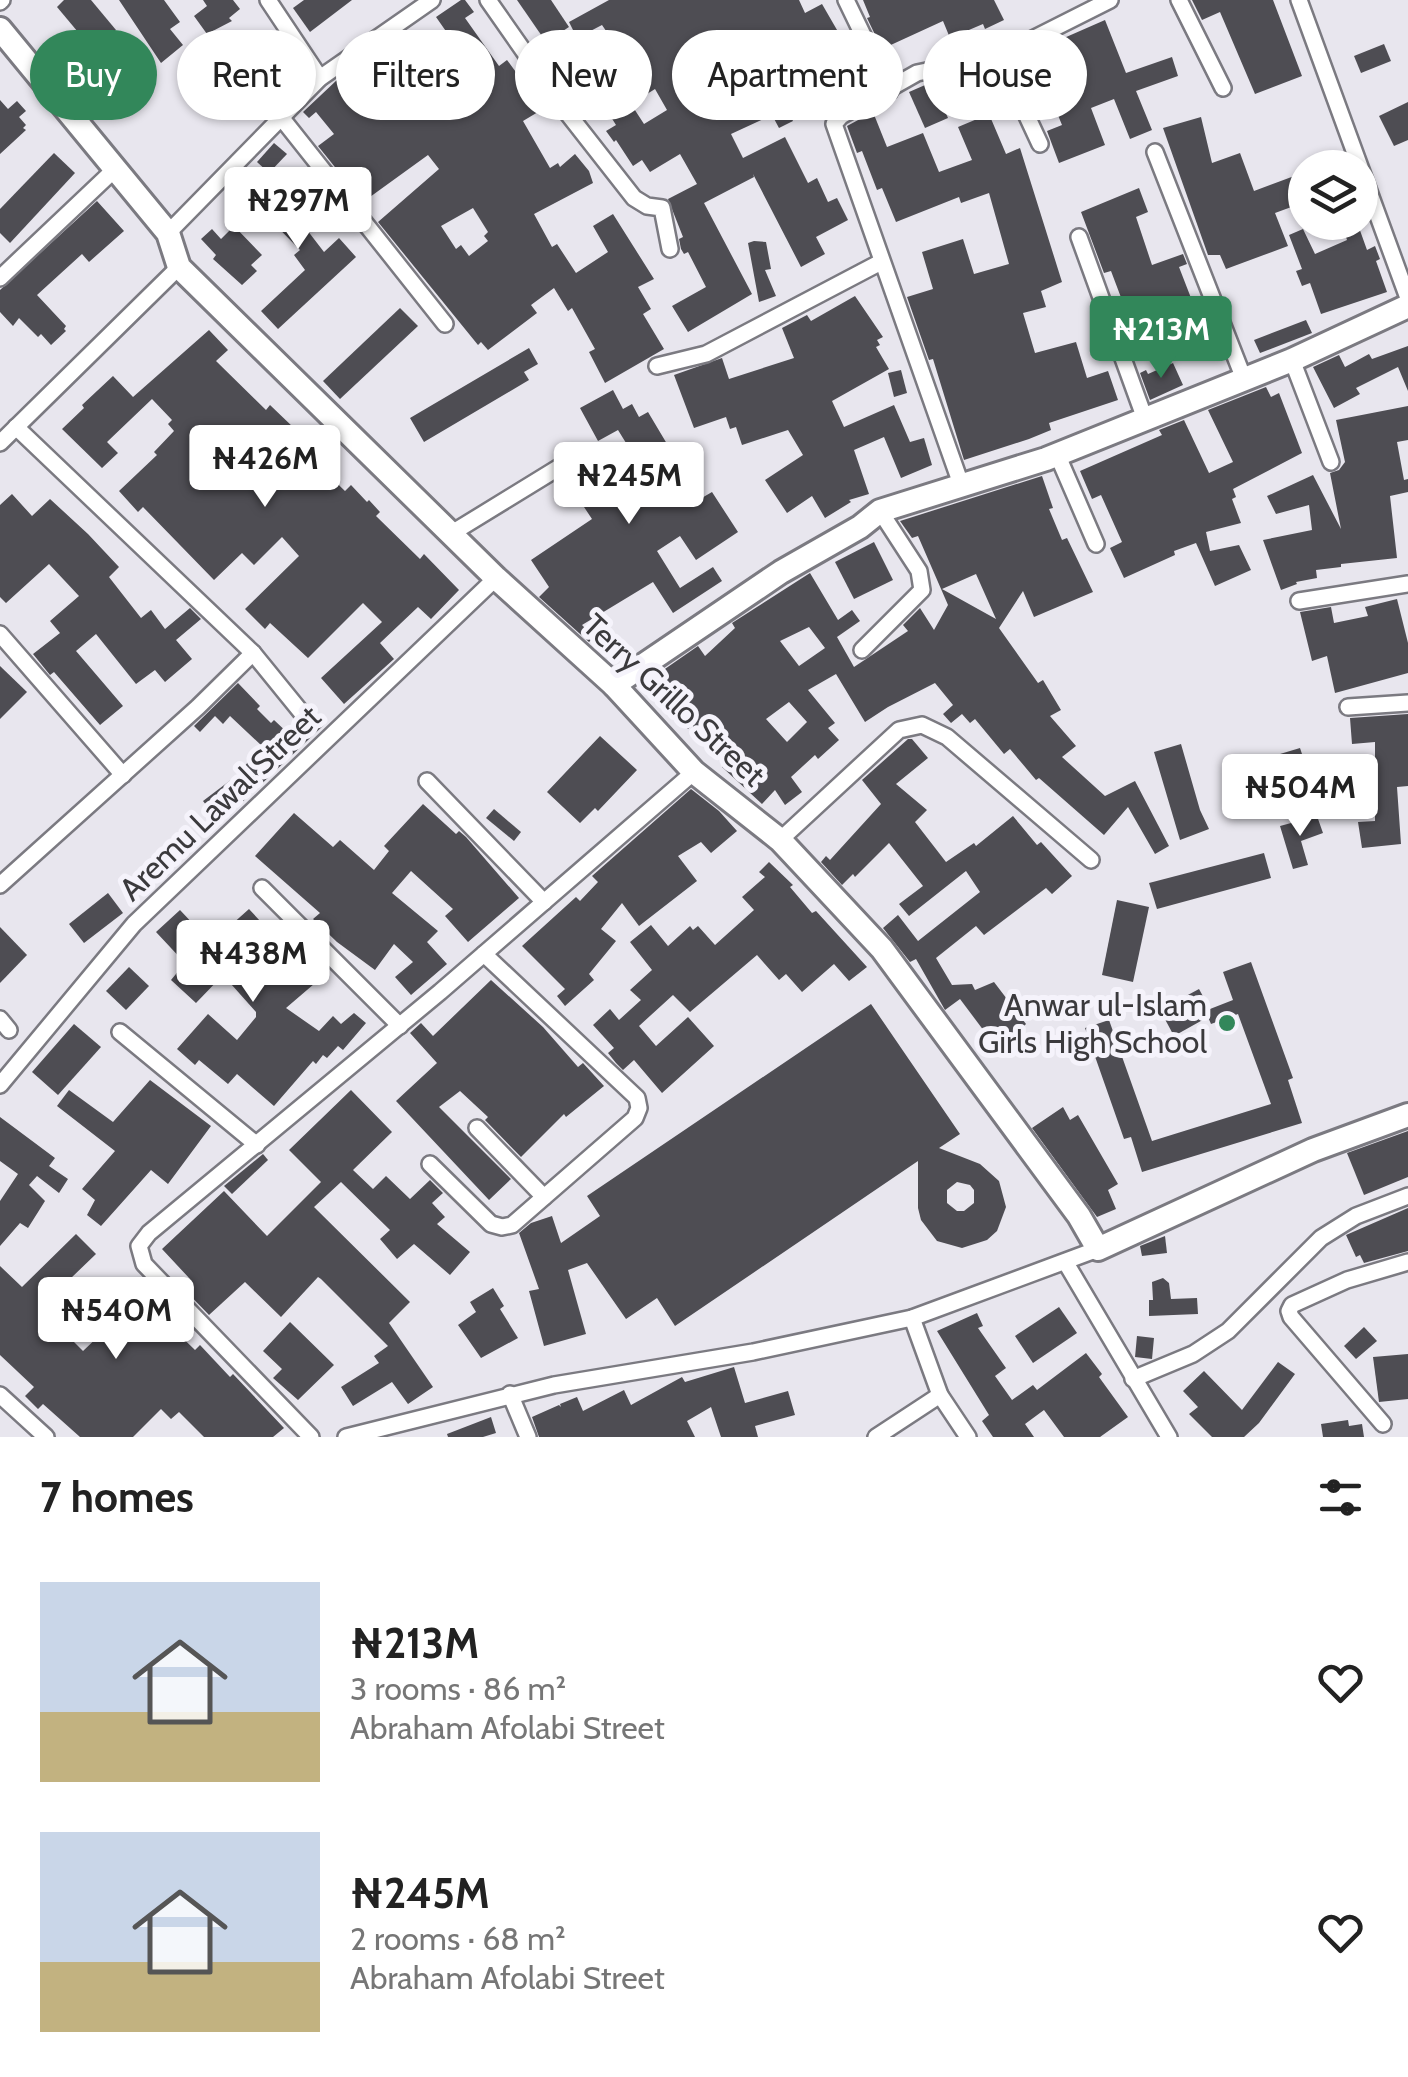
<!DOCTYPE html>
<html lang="en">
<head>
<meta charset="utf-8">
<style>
  :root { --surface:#fff; --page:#f2f2f2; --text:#222; --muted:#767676; --accent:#32875a }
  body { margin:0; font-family:Cabin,sans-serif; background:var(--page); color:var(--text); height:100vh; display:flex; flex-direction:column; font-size:38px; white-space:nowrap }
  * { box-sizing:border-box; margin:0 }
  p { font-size:32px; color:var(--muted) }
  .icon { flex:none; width:55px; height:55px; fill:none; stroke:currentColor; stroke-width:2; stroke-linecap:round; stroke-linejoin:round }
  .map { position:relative; height:1437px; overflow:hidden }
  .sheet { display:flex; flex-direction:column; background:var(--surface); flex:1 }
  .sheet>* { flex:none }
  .guide { position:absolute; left:30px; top:30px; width:1350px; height:90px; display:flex; gap:20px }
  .fabs { position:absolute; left:1288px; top:150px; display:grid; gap:20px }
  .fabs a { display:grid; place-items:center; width:90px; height:90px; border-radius:50%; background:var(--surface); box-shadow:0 2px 8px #0004; font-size:50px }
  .price { position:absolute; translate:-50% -85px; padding:0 22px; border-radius:10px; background:#fff; color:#222; font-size:32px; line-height:65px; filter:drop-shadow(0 2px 5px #0008) }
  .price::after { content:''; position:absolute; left:50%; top:60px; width:30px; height:22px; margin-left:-15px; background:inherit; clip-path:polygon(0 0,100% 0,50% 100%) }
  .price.active { background:var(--accent); color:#fff }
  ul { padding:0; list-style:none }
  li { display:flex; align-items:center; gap:30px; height:250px; padding:0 40px }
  li span { display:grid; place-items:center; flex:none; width:280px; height:200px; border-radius:0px; color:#555 }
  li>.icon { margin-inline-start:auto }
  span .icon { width:120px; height:120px; fill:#fffc; stroke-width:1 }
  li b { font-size:42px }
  h2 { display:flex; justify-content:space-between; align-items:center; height:120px; padding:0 40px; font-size:42px }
  .chip { padding:0 35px; border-radius:45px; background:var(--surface); box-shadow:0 2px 8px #0004; font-size:35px; line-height:90px }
  .chip.active { background:var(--accent); color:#fff }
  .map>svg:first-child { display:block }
  .building { fill:#4e4d53; fill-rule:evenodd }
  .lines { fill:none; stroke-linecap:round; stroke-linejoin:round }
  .street-casing { stroke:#7b7a81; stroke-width:20 }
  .secondary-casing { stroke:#7b7a81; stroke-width:28 }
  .street { stroke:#fff; stroke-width:15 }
  .secondary { stroke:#fff; stroke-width:22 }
  .poi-dot { fill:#32875a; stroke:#f5f3fb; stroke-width:4 }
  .labels { text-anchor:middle; stroke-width:10; stroke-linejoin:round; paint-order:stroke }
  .street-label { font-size:32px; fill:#3b3a3d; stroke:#f5f3fb }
  .poi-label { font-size:32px; fill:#3b3a3d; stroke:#f5f3fb; text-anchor:end }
</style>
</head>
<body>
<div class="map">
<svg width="1408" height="1437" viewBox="0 0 1408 1437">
  <rect width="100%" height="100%" fill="#e8e6ee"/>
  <g class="building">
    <polygon points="64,0 91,0 116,30 93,50 57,7"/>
    <polygon points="119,0 164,0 180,22 170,29 183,45 161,63"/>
    <polygon points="203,0 233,0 240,9 229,18 232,21 207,34 194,16 207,6"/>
    <polygon points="304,0 352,0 310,32 293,8"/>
    <path d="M461,0H465L474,12L465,18L499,66L507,60L543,109L523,121L550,168L558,163L560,167L575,154L589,171L593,183L534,214L552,247L557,244L576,273L608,252L593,226L613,214L654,279L638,287L651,309L643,314L664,349L605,383L589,352L595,349L572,308L568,311L554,288L531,305L537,313L488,350L481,342L478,345L378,222L439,169L428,155L363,202L318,146L334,134L316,112L309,118L303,112L338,79L344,88L393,55L408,78L430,64L423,55L450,37L436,17ZM473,208L488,232L484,236L488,241L469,256L461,245L456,249L441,226Z"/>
    <polygon points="517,0 551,0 569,27 546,42"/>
    <path d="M609,0H799L805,13L822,4L859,68L785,104L793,121L779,128L772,115L731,134L743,158L785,137L808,183L817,178L828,202L837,198L848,220L816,237L825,254L801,267L753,174L754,177L704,203L752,294L688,332L672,306L706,287L688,252L684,254L681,249L679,239L683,237L668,199L697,184L680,154L650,172L642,160L633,166L616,140L614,142L606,131L616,125L592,87L579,95L560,64L588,47L597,61L617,47L602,25L577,38L569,22ZM655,89L667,110L644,124L631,104Z"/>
    <polygon points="863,0 994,0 1004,20 985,29 983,24 950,38 943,21 882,49 867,18 870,17"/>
    <polygon points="1192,0 1273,0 1302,76 1255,94 1220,12 1202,20"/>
    <polygon points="1105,20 1126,73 1172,57 1178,76 1136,91 1152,130 1130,139 1114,99 1091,108 1105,145 1059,163 1047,131 1062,125 1032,52"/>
    <polygon points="257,38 273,62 237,85 222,61"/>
    <polygon points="1384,44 1391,61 1361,73 1354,56"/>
    <polygon points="79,52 98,75 73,95 52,68"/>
    <polygon points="932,82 948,118 925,128 909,92"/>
    <polygon points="0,100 8,109 17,101 26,111 19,117 26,125 23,128 26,130 0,154"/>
    <polygon points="1408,102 1408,140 1394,146 1379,116"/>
    <polygon points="873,112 887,147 923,133 939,172 972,160 958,127 989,114 1006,154 1020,148 1062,282 1041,291 1046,307 1023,313 1035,353 1076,342 1087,378 1108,371 1118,400 1049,423 1051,430 1029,439 964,460 933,359 929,360 907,297 933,289 922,252 963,239 974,274 1009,264 989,193 961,203 959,197 896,222 882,188 877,190 862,151 857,153 847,126"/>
    <polygon points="1201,117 1212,163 1240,153 1254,191 1305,172 1305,202 1275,213 1288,246 1226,269 1220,255 1208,255 1163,128"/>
    <polygon points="274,143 287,154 269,173 257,162"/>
    <polygon points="54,153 75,173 10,243 0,233 0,209"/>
    <polygon points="268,175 311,219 304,226 324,252 339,238 356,257 278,329 261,311 305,270 294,255 300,250 247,196"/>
    <polygon points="1139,188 1148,212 1136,217 1152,265 1183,254 1187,264 1179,267 1191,298 1196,297 1214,345 1188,354 1174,318 1130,337 1121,318 1128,316 1111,271 1104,273 1081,212"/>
    <polygon points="97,201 124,231 89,262 82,254 37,295 66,326 64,329 66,331 51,345 41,334 38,337 19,318 13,326 0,312 0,290"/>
    <polygon points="1341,222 1357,222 1367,250 1375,246 1380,259 1376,261 1387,292 1321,314 1310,283 1302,286 1296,271 1302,269 1289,235 1303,229 1315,254 1347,240"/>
    <polygon points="234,226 262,255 251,265 257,271 242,285 213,259 216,255 201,239 212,229 221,239"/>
    <polygon points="754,241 766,242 771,269 765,270 776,296 759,302 748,243"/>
    <polygon points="855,296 883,337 877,340 880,345 876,347 889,369 832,401 844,427 894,405 910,442 924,438 932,465 901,478 884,437 854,450 869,494 849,500 851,502 825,518 812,496 787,513 765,480 803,455 788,430 742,445 736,427 730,429 726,417 694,428 674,375 722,358 729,379 794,358 782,328 807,315 811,321"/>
    <polygon points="400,308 418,326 340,399 323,381"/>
    <polygon points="1306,320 1312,333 1260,353 1254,340"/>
    <polygon points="209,330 228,350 216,361 266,410 270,405 294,428 287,435 345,491 351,485 367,502 369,500 380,512 376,516 420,559 424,554 459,590 431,619 418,607 380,643 394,659 344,704 321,678 382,622 363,603 308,658 270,623 265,629 245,609 299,556 282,537 254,565 242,553 214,580 143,507 138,512 119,491 157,455 154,452 174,431 168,424 172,420 152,399 107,442 118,453 102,468 62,429 84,408 82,405 113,376 133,397"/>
    <polygon points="1408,346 1408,391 1398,367 1356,388 1360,394 1334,408 1313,367 1339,355 1345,367 1369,354 1372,359"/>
    <polygon points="529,348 538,364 524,372 529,380 424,442 410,418"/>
    <polygon points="1173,363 1183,385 1150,400 1140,373 1146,370 1148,374"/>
    <polygon points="901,370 907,393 894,397 888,373"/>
    <polygon points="1266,387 1271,397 1279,393 1302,453 1233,489 1236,497 1232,499 1241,523 1206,532 1210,551 1239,545 1251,570 1215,586 1196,543 1174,551 1175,555 1124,578 1110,548 1122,542 1101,495 1092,499 1080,471 1162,435 1159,430 1184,420 1209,473 1233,462 1208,410"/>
    <polygon points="613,390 623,409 632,404 639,417 648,412 673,454 670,455 700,499 712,492 738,532 696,560 680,536 657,551 680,588 713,567 722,581 673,613 653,582 582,625 594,637 589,642 539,597 549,587 531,560 592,519 564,477 593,458 626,501 652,485 618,430 598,441 580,408"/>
    <polygon points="1408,406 1408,440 1397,442 1404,480 1408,479 1408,492 1390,496 1397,558 1341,564 1341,567 1316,570 1317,578 1296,582 1297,584 1281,590 1263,540 1312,530 1309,505 1276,514 1267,496 1313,475 1341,529 1330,473 1339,470 1345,462 1336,420"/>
    <path d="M1042,476L1053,508L1049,509L1062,540L1067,538L1093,592L1034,617L1023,591L999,628L1038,683L1043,680L1061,710L1050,716L1076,746L1062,757L1105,796L1135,781L1169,846L1155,854L1128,807L1104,835L1039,778L1036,780L1010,749L1004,754L975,719L970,723L962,714L951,723L943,714L953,705L935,683L888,707L865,722L836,674L808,690L835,723L828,728L839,740L818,759L815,755L791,777L802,792L785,805L775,790L762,804L722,767L724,764L692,725L688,729L669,706L666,710L649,680L698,646L705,656L735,628L732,623L810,573L838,620L852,610L860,621L837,637L854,667L908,631L903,625L920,608L934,630L948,605L918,536L912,538L900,521ZM976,574L996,619L942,589ZM809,627L825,648L799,666L780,641ZM789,702L807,722L787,742L766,719Z"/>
    <polygon points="12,494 32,516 50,499 88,534 119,567 109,577 141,618 151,610 165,629 190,608 201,619 176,640 192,659 165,682 155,670 136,684 96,634 76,651 123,706 100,725 54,672 50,675 33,654 60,633 50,621 79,596 49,564 6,603 0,597 0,505"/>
    <polygon points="874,542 893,580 854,599 835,562"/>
    <polygon points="1397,599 1408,643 1408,673 1335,693 1327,656 1312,661 1300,612 1331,607 1334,623 1368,616 1365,607"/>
    <polygon points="0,666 27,692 0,719"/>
    <polygon points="238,683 260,706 257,709 271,723 274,720 290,735 315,712 325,724 220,823 203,801 236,776 262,746 230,716 223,724 215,716 200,732 194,726"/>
    <polygon points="1408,714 1408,786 1397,787 1401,844 1362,848 1358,822 1375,821 1375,742 1352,744 1350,718"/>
    <polygon points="600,736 637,770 598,811 595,808 580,823 547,792"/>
    <polygon points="908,739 912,739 928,758 896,784 927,810 915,822 946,862 974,843 976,846 1013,816 1037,845 1041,842 1072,876 1052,894 1046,888 984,935 976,926 936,958 952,985 972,984 975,990 994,982 1026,1024 1007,1043 1005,1040 996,1047 960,999 945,1010 916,959 910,962 883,928 898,915 918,941 980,892 966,871 909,916 899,904 923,886 889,843 855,877 853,874 842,885 821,862 826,856 830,860 881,804 862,780"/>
    <polygon points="1181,744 1200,810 1209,829 1180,840 1154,752"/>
    <polygon points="1300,748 1306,766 1273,776 1267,758"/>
    <polygon points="691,789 719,811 737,831 711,853 701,842 678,856 697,881 639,926 622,903 601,929 616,941 589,974 594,980 565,1006 557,996 565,989 522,946 576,897 580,901 598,882 592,876"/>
    <polygon points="423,804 456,834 459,831 466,837 519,898 468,942 445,916 453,909 411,871 392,893 438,931 427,942 447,964 411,995 395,977 413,962 394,944 375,970 337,942 313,919 320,913 255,856 294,813 333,847 340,840 374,870 389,851 384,846"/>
    <polygon points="494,809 521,832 514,841 486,818"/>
    <polygon points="1317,816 1323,833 1301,841 1308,865 1293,869 1280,826"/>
    <polygon points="1264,853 1271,878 1157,909 1149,883"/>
    <polygon points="769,862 793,885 790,887 812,913 816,911 867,967 849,981 834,964 802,992 786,974 779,980 757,955 690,1012 673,995 639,1026 656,1046 688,1017 714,1046 662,1093 634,1060 623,1070 616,1063 608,1053 614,1048 593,1025 610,1009 619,1020 641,1000 630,990 652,970 630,942 651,925 668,946 690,926 693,930 698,926 715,945 754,910 742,897 765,877 759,872"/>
    <polygon points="108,893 123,913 84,943 69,924"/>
    <polygon points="1117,900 1149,907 1133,982 1102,975"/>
    <polygon points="249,909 275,937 278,934 321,978 286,1008 319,1031 333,1016 341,1024 354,1013 366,1023 343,1050 338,1046 327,1058 323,1055 316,1064 313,1061 274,1106 237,1074 228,1084 199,1060 195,1065 177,1049 208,1014 237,1040 256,1017 256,1012 223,975 196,1003 171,980 185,963 156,932 180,910 211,943"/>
    <polygon points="0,927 27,955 0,983"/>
    <polygon points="1251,962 1293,1078 1288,1080 1302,1123 1142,1172 1131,1137 1124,1139 1085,1028 1109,1020 1152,1141 1271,1104 1238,1014 1211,1024 1208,1017 1174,1036 1160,1010 1199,989 1210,1009 1233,1000 1223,972"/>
    <polygon points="129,967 149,986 126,1010 106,991"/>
    <polygon points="491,980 543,1027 578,1067 583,1063 604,1086 566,1117 564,1114 521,1157 485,1120 488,1117 460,1091 439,1107 511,1179 489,1200 396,1101 437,1063 410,1033 421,1023 433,1036"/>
    <path d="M871,1004L960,1134L939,1148L980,1164L999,1181L1006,1207L997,1231L987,1240L962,1248L937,1241L921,1220L918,1208V1161L675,1326L657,1298L626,1319L587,1263L568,1270L586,1334L544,1346L529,1291L539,1289L519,1233L531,1223L552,1216L561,1243L600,1216L587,1196ZM957,1182L970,1185L974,1190V1203L964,1211H957L947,1203V1190Z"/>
    <polygon points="74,1024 101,1047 58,1095 32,1072"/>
    <polygon points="150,1080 211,1126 168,1184 151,1170 101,1226 87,1215 95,1200 82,1189 115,1151 57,1106 69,1090 113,1122"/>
    <polygon points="351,1090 392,1132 353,1170 373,1189 386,1176 410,1199 430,1180 443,1193 432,1203 445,1217 437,1224 470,1252 450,1275 414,1244 397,1259 380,1239 390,1230 341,1182 314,1207 410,1302 389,1323 433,1387 408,1404 392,1382 353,1406 341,1387 379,1363 374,1356 388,1346 321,1279 318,1277 281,1317 245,1282 209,1315 181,1286 190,1279 162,1249 224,1191 267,1236 321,1182 289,1150"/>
    <polygon points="1063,1107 1070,1120 1078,1115 1118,1184 1108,1190 1116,1209 1097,1217 1032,1128"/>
    <polygon points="0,1117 55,1158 49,1166 68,1179 59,1193 37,1176 29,1185 45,1201 28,1228 20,1223 0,1246 0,1201 18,1174 0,1161"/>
    <polygon points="1408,1131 1408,1177 1364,1195 1347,1153"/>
    <polygon points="263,1154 268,1160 232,1194 224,1186"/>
    <polygon points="1408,1208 1408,1251 1364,1263 1360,1255 1356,1257 1346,1235"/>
    <polygon points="76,1234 96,1254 70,1279 93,1304 64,1332 83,1351 147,1290 167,1312 161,1317 195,1350 200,1345 230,1377 233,1374 284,1428 273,1437 204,1437 179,1412 171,1419 161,1409 133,1437 80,1437 43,1404 38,1409 25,1396 34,1387 0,1355 0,1266 22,1287"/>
    <polygon points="1165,1236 1167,1253 1142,1256 1140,1246"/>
    <polygon points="1163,1278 1169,1283 1171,1299 1197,1298 1198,1314 1149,1316 1149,1300 1153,1300 1152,1282"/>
    <polygon points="493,1288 504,1306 500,1309 518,1338 481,1358 458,1325 476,1312 470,1302"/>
    <polygon points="1059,1307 1077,1333 1033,1363 1015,1336"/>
    <polygon points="977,1313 983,1326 978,1328 1006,1368 995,1376 1012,1400 1033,1385 1037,1390 1086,1353 1102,1374 1099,1377 1128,1417 1100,1437 1064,1437 1044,1410 1025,1424 1034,1437 993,1437 982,1421 989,1415 937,1331"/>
    <polygon points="290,1322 334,1365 298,1400 273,1378 282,1369 263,1351"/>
    <polygon points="1364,1327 1377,1341 1356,1359 1344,1346"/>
    <polygon points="1137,1336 1154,1338 1152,1359 1135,1357"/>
    <polygon points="1408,1354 1408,1399 1379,1402 1373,1357"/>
    <polygon points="1278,1362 1295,1374 1259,1423 1244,1437 1212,1437 1189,1414 1198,1407 1183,1391 1204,1371 1242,1410"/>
    <polygon points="734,1367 745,1403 788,1391 795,1415 755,1426 758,1437 721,1437 711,1407 687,1421 695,1437 539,1437 532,1417 559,1405 561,1407 560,1404 577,1397 583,1411 624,1390 631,1405 682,1377 685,1382"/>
    <polygon points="491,1417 496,1433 483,1437 448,1437 447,1434"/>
    <polygon points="1348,1420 1349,1426 1362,1424 1364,1437 1323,1437 1321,1424"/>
  </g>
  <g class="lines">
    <g class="street-casing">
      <g id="street">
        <polyline points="268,0 320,78"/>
        <polyline points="488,0 565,110 634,198 647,206 662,208 670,249"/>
        <polyline points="846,0 890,91"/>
        <polyline points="1179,0 1223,88"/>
        <polyline points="1299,0 1408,298"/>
        <polyline points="0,2 2,0"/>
        <polyline points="999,56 1040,144"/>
        <polyline points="280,116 445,324"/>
        <polyline points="1155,152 1244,379"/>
        <polyline points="168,233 320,78 432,0"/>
        <polyline points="1079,237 1145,419"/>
        <polyline points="0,278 114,170"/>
        <polyline points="1292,360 1331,462"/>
        <polyline points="657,366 706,354 881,262"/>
        <polyline points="16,427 253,653 301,712"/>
        <polyline points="0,443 179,267"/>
        <polyline points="1057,454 1096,544"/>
        <polyline points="962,487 834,124 841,116 917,73 999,56 1110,0"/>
        <polyline points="452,533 584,452"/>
        <polyline points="1299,601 1408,584"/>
        <polyline points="0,634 123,775"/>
        <polyline points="862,650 922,590 919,571 880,511"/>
        <polyline points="1348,707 1408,703"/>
        <polyline points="427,781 544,902"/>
        <polyline points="780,840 899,730 922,725 947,737 1091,860"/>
        <polyline points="0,885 198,707 253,653"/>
        <polyline points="262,888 400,1026"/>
        <polyline points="0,1019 9,1030"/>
        <polyline points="120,1032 257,1145"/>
        <polyline points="0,1085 134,924 496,578"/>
        <polyline points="477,1128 544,1197"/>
        <polyline points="430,1164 491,1224 502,1227 512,1225 635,1118 639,1108 637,1098 484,954"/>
        <polyline points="1066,1263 1169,1437"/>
        <polyline points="912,1318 940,1395 968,1437"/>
        <polyline points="1133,1379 1193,1354 1228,1331 1321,1238 1356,1216 1408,1196"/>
        <polyline points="510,1394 528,1437"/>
        <polyline points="0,1395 46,1437"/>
        <polyline points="1383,1424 1291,1317 1289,1311 1292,1305 1347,1280 1408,1262"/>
        <polyline points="311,1437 144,1264 139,1246 149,1233 440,992 694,772"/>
        <polyline points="346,1437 554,1385 753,1352 912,1318 1098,1249"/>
        <polyline points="876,1437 940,1395"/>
      </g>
    </g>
    <g class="secondary-casing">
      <g id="secondary">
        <polyline points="0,29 168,233 179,267 496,578 614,685 694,772 780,840 882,949 1079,1216 1098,1249 1313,1150 1408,1115"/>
        <polyline points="614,685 781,572 860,527 880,511 1046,459 1292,360 1408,306"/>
      </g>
    </g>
    <use href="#street" class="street"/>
    <use href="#secondary" class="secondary"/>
  </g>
  <circle class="poi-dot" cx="1227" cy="1023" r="10"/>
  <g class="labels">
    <g class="street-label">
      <text transform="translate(674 700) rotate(43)" y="11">Terry Grillo Street</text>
      <text transform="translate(220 803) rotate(-44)" y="11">Aremu Lawal Street</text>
    </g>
    <g class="poi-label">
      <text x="1207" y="1016">Anwar ul-Islam<tspan x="1207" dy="37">Girls High School</tspan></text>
    </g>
  </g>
</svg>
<div class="fabs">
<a><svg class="icon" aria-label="layers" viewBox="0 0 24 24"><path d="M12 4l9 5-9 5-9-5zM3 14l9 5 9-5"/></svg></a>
</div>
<b class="price" style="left:298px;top:252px">₦297M</b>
<b class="price active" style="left:1161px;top:381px">₦213M</b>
<b class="price" style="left:265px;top:510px">₦426M</b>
<b class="price" style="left:629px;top:527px">₦245M</b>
<b class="price" style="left:1300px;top:839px">₦504M</b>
<b class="price" style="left:253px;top:1005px">₦438M</b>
<b class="price" style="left:116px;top:1362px">₦540M</b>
<div class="guide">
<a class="chip active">Buy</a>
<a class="chip">Rent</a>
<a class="chip">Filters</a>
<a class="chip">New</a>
<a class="chip">Apartment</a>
<a class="chip">House</a>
</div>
</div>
<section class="sheet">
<h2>7 homes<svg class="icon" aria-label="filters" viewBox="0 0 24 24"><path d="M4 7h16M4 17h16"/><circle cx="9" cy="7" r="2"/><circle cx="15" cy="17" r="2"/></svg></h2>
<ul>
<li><span style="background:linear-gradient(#c9d6e8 65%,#c2b280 0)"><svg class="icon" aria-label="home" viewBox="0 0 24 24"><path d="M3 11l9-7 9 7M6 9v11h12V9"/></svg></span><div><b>₦213M</b><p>3 rooms · 86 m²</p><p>Abraham Afolabi Street</p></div><svg class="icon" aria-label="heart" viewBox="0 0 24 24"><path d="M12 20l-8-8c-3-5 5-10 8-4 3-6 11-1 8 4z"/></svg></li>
<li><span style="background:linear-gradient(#c9d6e8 65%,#c2b280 0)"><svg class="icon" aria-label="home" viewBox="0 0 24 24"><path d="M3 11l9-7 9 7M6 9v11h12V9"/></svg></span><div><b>₦245M</b><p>2 rooms · 68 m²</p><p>Abraham Afolabi Street</p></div><svg class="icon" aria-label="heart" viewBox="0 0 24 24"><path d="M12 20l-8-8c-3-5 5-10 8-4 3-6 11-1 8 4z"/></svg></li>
</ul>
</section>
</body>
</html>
